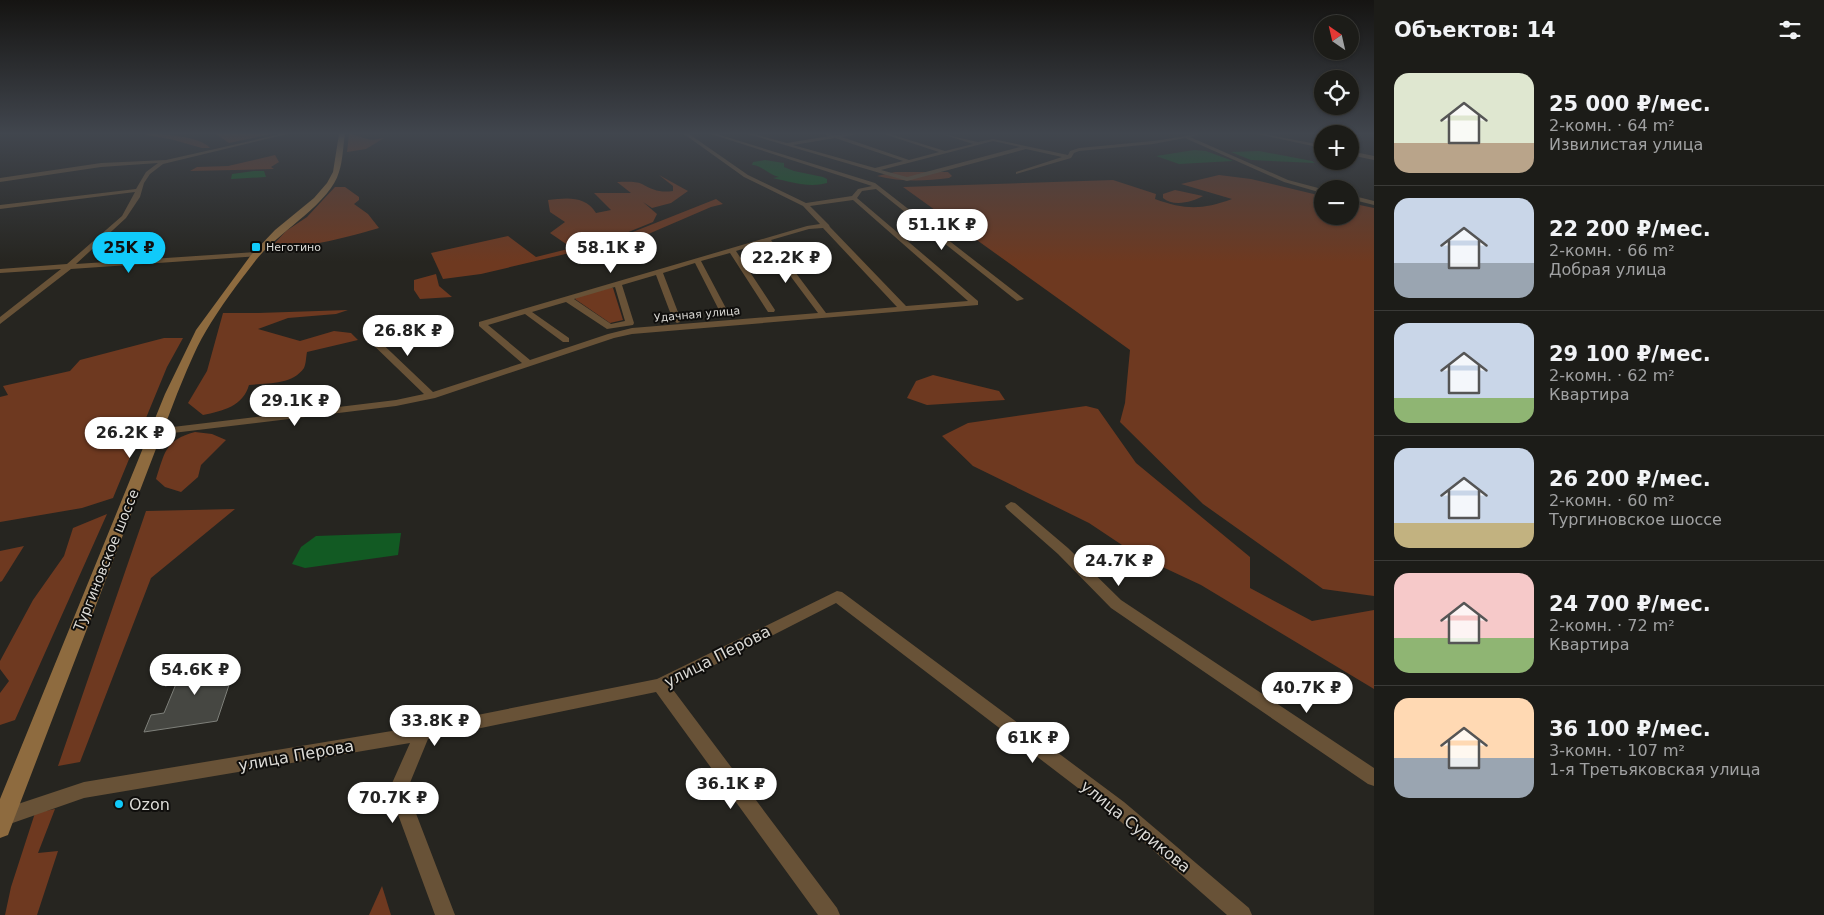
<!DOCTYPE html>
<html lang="ru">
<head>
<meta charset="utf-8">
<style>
  :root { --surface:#1c1c18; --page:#252521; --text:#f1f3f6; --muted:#a0a1a2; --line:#3a3a37; --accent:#10cafa }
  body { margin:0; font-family:"DejaVu Sans",sans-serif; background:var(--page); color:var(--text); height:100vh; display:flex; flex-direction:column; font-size:19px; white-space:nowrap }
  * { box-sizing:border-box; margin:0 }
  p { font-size:16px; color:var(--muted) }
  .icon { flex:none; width:28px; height:28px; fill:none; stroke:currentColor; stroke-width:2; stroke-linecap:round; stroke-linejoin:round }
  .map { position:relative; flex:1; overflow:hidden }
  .side { display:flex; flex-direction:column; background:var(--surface); width:450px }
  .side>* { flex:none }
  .needle { width:32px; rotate:326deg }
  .tools { position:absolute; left:1314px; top:15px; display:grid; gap:10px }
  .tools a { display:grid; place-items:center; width:45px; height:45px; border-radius:50%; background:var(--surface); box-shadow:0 1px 4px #0004,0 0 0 1px var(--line); font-size:25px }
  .price { position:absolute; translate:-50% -42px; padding:0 11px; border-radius:18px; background:#fff; color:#222; font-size:16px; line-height:32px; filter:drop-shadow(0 1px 2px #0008) }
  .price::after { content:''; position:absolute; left:50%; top:30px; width:15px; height:11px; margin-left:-8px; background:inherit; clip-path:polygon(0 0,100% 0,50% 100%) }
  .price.active { background:var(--accent); color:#111 }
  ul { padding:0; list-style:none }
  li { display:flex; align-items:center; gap:15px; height:125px; padding:0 20px }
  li+li { border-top:1px solid var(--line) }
  li span { display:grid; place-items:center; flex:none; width:140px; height:100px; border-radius:15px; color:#555 }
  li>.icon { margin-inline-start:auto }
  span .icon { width:60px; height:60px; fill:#fffc; stroke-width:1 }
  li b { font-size:21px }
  h2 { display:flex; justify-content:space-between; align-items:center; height:60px; padding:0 20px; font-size:21px }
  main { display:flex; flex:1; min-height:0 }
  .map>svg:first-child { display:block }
  .green { fill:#6e3920 }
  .water { fill:#125a23 }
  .building { fill:#464742; stroke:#7e807a }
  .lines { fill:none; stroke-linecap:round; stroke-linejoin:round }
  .minor { fill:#685237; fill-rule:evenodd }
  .secondary { fill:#8e6b3f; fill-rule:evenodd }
  .poi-dot { fill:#10cafa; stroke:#0f0e0c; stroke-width:2 }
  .labels { text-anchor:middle; stroke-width:4; stroke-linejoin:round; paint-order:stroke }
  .far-poi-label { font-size:11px; fill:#dbdad6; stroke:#0f0e0c; text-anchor:start }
  .far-street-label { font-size:11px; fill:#dbdad6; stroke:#0f0e0c }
  .street-label { font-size:14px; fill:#dbdad6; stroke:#0f0e0c }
  .near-street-label { font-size:16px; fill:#dbdad6; stroke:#0f0e0c }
  .near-poi-label { font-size:16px; fill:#dbdad6; stroke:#0f0e0c; text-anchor:start }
</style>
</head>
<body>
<main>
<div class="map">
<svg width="1374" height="915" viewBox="0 0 1374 915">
  <rect width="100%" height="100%" fill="#262520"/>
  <g class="green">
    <path d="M148,134C163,134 200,136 210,148H202L170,139L145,135Z"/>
    <polygon points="216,134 271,134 229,143"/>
    <path d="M349,134C366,136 365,143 384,138L366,149L347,152Z"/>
    <polygon points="275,155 279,162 271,167 274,169 190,171 197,167 228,166"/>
    <path d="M895,172H948L952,176L949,178C925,181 901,182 877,176Z"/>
    <path d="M659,175L688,191L671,203L652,208L643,202L657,214L653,222L599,244L595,247L481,274L443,279L431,253L508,236L536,257L572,248L550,233L565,222L550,212L548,200C566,198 585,195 596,213L611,210L594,193H631L617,182C624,182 636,181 642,184C653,190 660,193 673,191V186Z"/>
    <path d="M1219,175L1251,179L1322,196V216H1350V203L1374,208V596L1323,589L1203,504L1120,422L1125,403L1130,350L903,187L1113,180L1156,194L1155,199C1185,210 1202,210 1232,199L1181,184Z"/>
    <path d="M335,187H345L359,197V200L354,204L368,214L379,228C354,235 297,252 273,245L286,231L307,217Z"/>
    <path d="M1175,190L1203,196C1193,202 1173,207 1163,198V194Z"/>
    <polygon points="716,199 723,204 711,207 646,235 605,243"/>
    <polygon points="436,274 439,286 452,297 420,299 414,290 414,280"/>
    <polygon points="610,288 613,288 623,320 610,323 575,299 577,297"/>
    <path d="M348,310L336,314L288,318L258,329L300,341L334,331L351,333L358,340L307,352C306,357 306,364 304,368C292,385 268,383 249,385C243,406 223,411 203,415L188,403L207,371L223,313H258Z"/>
    <polygon points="164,338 183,338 167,367 113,498 82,508 0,522 0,397 8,395 3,386 70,371 80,360"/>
    <polygon points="933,375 999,391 1005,400 927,405 907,398 916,381"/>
    <polygon points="1086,406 1098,409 1136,463 1250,557 1250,588 1312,621 1374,610 1374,689 1201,585 1137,555 1089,523 973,466 942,436 968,423"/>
    <path d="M195,432L212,434L226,440L201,465L198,477L181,492L165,487L156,479C165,452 165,440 195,432Z"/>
    <polygon points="235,509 151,578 80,762 58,766 146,511"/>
    <polygon points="107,514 15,720 0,725 0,693 9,681 0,669 0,661 33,600 64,556 73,528"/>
    <polygon points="24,546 2,581 0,582 0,551"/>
    <polygon points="55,809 38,853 58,851 37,915 5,915 11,887 35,813"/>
    <polygon points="382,886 391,915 369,915"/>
  </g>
  <g class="water">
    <polygon points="1194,150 1206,151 1233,161 1179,164 1156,156"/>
    <polygon points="1259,151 1312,161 1315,163 1251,160 1231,152"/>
    <path d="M765,160L784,163V167L794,171L823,177L827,179V183C809,188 791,182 773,178L779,177C769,175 761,165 752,165L753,162Z"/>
    <polygon points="254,171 264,171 266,177 231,179 232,174"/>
    <polygon points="401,533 398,555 305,568 292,564 301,547 316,536"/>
  </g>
  <polygon class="building" points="237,661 217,721 144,732 151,715 164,713 176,684 165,686 171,670"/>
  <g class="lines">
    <g class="minor">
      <polygon points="281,134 287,134 163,164 150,174 144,183 140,197 126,218 76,264 256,252 259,252 259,256 71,269 0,324 0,317 61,269 0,273 0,269 67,264 122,216 135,192 0,209 0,205 136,189 146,172 158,163 101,167 0,182 0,178 101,163 166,160"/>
      <path d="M684,134H689L748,175L806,203L852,196L858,189L872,186L711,134H717L875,183L1024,299L1017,301L876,189L862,191L857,198L978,301V305L632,334L614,338L435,398L396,406L156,435L151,432L156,429L396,400L424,394L366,338V334H372L433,392L522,363L479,326V322L807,226L820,224L803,206L744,177ZM853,200L968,301L906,306L830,227L829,225L810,206ZM823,228L897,307L826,313L771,240L809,229ZM765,242L818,313L632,328L608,334L530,360L488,325L525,314L563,342H569V338L532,312L566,302L607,329L633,325L634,323L622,285L656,275L673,320L677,323L680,322L681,320L663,273L695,263L721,314L722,316H728L729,314L701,261L730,253L768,312H774L775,310L736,251ZM615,287L625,321L611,324L574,299Z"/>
      <path d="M748,134H754L787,143L829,136L825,134L836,135L856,134L842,137L909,160L939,152L884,134H890L945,151L973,144L942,134L978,142L993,139L1068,155L1070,151L1079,148L1153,141L1199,134L1190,137L1288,180L1322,189V193L1284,182L1185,138L1153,144L1079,151L1074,153L1071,158L1016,174V172L1062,157L1026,149L907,181ZM835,138L903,161L875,168L793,145ZM993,141L1020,147L907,177L881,170Z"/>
      <polygon points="1257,134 1264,134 1322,145 1322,148"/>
      <polygon points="1350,151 1374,156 1374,160 1350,155"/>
      <polygon points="1350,195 1374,201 1374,205 1350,199"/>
      <polygon points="1011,502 1015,503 1068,548 1121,600 1374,768 1374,786 1368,784 1111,608 1058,554 1007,509 1005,506"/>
      <polygon points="837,591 842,592 1124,802 1249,908 1252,915 1227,915 1112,814 836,603 671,687 837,908 840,915 818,915 656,692 428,739 407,790 455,915 435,915 389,790 410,743 84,798 4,826 0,824 0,810 84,782 422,726 657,679"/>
    </g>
    <path class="secondary" d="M339,134H345C343,146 343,160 339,172C330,204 278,232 256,260C239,282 220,307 206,331C194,351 186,373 177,394L11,827L8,835L0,838V799L165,394L196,330L251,255L275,230L314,198L327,183L333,172Z"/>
  </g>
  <linearGradient id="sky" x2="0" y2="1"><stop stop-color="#151412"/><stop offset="0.51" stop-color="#41464e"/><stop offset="1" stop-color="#41464e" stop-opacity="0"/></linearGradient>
  <rect width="1374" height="262" fill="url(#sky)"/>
  <g class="poi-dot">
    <rect x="251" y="242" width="10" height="10" rx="2.5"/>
    <circle cx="119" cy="804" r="5"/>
  </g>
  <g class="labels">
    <g class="far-poi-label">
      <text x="266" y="251">Неготино</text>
    </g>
    <g class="far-street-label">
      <text transform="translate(697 314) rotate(-5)" y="4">Удачная улица</text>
    </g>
    <g class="street-label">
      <text transform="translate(106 560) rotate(-68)" y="5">Тургиновское шоссе</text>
    </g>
    <g class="near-street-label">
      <text transform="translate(717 656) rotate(-27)" y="6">улица Перова</text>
      <text transform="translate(296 755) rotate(-10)" y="6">улица Перова</text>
      <text transform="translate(1136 826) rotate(39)" y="6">улица Сурикова</text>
    </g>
    <g class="near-poi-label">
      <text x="129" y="810">Ozon</text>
    </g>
  </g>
</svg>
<div class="tools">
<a><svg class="needle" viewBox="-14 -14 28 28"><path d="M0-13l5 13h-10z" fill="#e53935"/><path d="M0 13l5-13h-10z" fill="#a0a1a2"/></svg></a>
<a><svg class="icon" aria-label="locate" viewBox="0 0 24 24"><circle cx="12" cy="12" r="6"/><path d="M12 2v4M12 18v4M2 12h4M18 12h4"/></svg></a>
<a>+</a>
<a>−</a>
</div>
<b class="price" style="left:942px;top:251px">51.1K ₽</b>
<b class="price active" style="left:129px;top:274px">25K ₽</b>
<b class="price" style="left:611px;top:274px">58.1K ₽</b>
<b class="price" style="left:786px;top:284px">22.2K ₽</b>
<b class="price" style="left:408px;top:357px">26.8K ₽</b>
<b class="price" style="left:295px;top:427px">29.1K ₽</b>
<b class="price" style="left:130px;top:459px">26.2K ₽</b>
<b class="price" style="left:1119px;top:587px">24.7K ₽</b>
<b class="price" style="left:195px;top:696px">54.6K ₽</b>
<b class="price" style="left:1307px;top:714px">40.7K ₽</b>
<b class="price" style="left:435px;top:747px">33.8K ₽</b>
<b class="price" style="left:1033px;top:764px">61K ₽</b>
<b class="price" style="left:731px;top:810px">36.1K ₽</b>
<b class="price" style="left:393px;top:824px">70.7K ₽</b>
</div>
<section class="side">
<h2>Объектов: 14<svg class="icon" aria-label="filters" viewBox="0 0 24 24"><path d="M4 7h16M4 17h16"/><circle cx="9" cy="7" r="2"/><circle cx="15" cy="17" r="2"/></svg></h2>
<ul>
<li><span style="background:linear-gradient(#dfe7d0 70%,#b9a48a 0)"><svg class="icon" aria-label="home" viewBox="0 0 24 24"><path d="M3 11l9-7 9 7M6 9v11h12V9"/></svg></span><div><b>25 000 ₽/мес.</b><p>2-комн. · 64 m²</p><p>Извилистая улица</p></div></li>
<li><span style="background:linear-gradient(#c9d6e8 65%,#9aa5b1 0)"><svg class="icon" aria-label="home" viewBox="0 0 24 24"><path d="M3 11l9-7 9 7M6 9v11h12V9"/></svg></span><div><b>22 200 ₽/мес.</b><p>2-комн. · 66 m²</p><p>Добрая улица</p></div></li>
<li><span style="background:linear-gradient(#c9d6e8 75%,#8fb573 0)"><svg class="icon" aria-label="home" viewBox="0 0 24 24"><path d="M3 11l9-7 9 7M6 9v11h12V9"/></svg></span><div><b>29 100 ₽/мес.</b><p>2-комн. · 62 m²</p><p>Квартира</p></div></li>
<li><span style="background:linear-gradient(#c9d6e8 75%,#c2b280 0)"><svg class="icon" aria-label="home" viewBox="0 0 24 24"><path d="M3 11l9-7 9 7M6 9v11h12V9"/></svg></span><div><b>26 200 ₽/мес.</b><p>2-комн. · 60 m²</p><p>Тургиновское шоссе</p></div></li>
<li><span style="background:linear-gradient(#f6c9c9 65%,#8fb573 0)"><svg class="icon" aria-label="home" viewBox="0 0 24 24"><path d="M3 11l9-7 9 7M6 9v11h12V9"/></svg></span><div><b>24 700 ₽/мес.</b><p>2-комн. · 72 m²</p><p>Квартира</p></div></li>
<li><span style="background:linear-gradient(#ffd9b3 60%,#9aa5b1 0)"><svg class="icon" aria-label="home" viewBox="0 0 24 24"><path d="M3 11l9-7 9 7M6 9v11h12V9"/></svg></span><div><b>36 100 ₽/мес.</b><p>3-комн. · 107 m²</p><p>1-я Третьяковская улица</p></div></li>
</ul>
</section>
</main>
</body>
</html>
